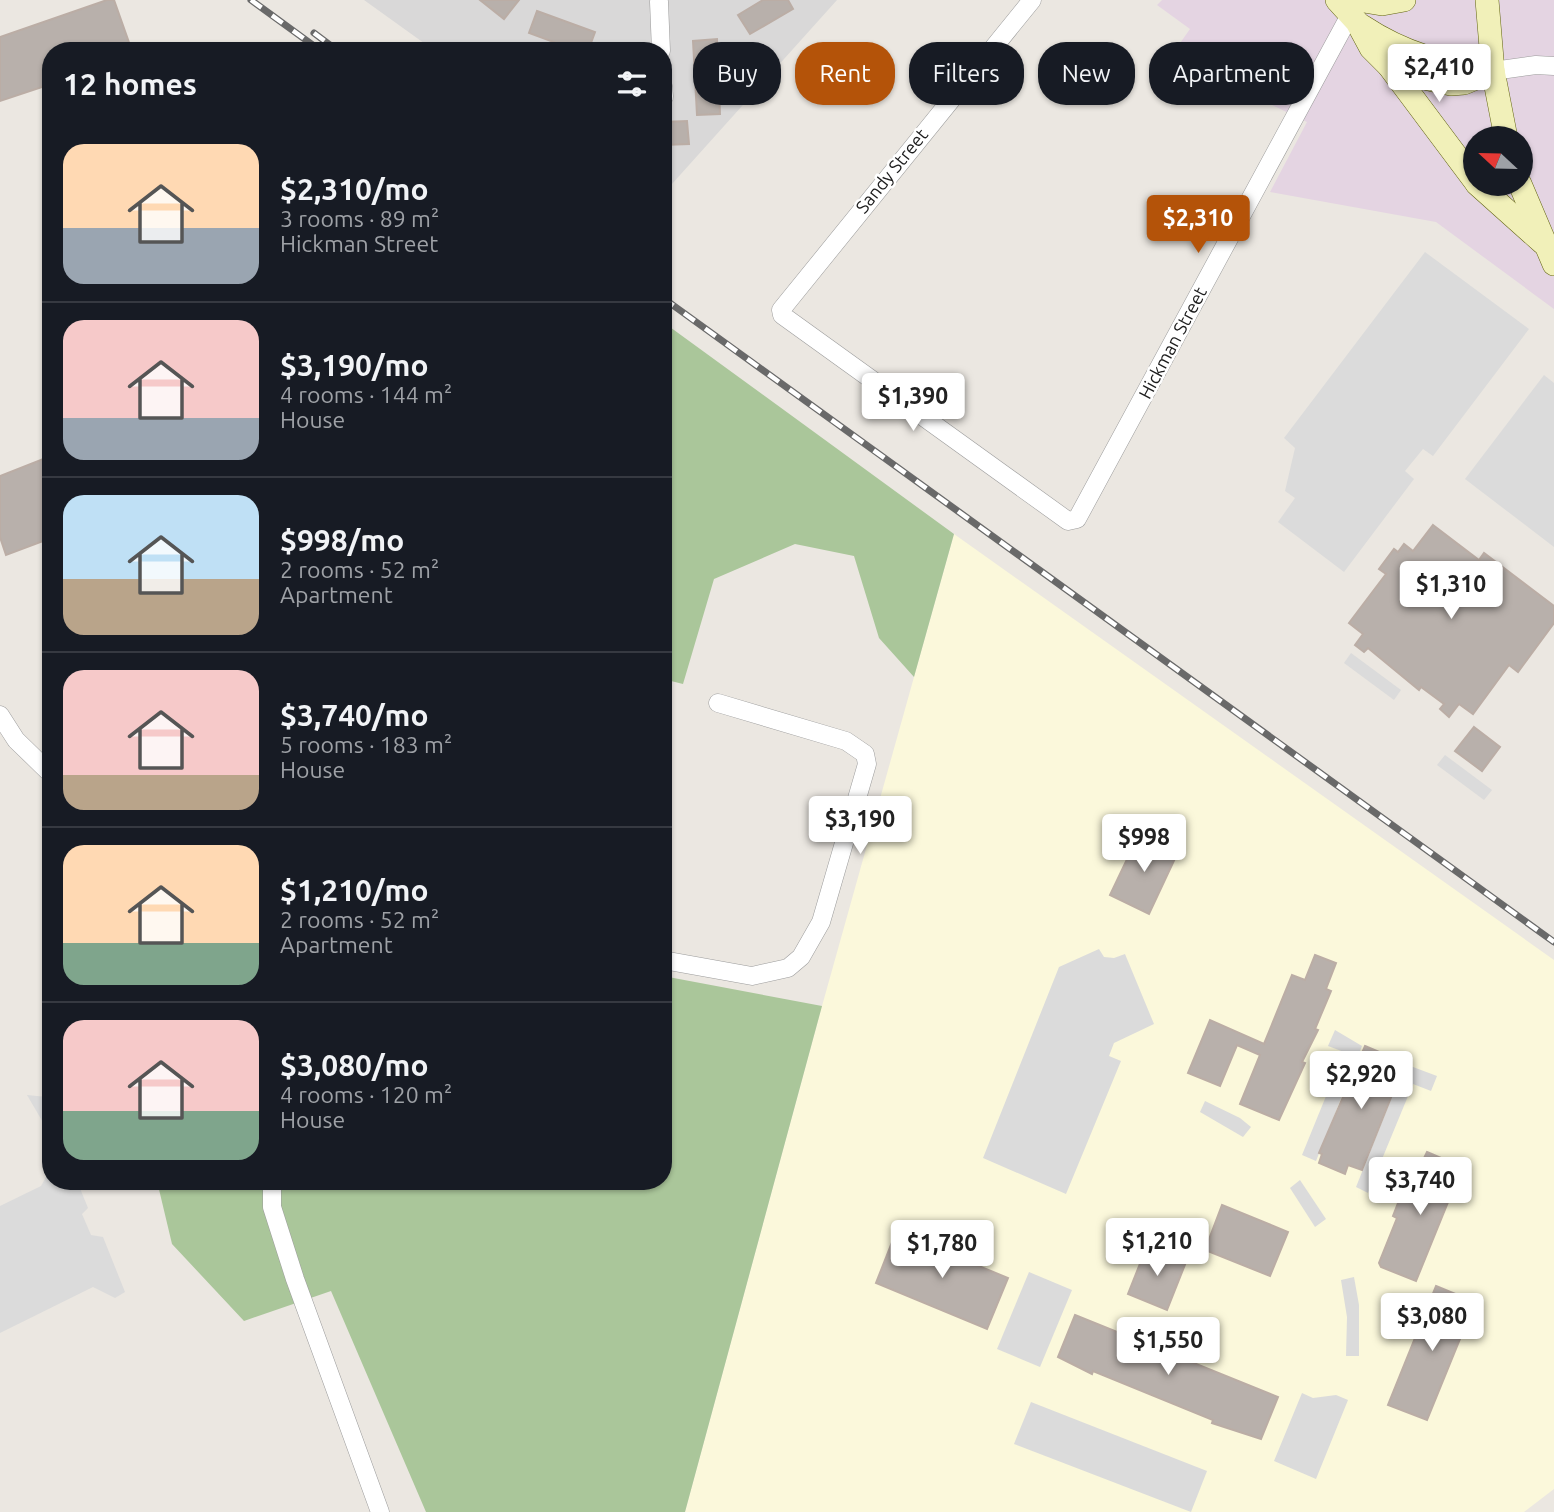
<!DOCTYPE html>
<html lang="en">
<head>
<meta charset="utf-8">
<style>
  :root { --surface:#171b24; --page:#242831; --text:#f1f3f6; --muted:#9ea1a6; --line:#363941; --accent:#b45309 }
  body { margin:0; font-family:Ubuntu,sans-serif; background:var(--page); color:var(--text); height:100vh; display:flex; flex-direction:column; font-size:26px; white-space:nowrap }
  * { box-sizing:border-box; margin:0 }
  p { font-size:23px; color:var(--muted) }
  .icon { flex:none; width:38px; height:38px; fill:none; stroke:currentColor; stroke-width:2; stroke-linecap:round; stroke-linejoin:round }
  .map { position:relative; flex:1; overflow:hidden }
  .details { position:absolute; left:42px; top:42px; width:630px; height:1148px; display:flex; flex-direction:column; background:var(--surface); border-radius:28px; box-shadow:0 2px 5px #0004 }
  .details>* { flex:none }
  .banner { position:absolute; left:693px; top:42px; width:665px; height:63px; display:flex; gap:14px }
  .needle { width:46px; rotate:292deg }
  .tools { position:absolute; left:1463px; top:126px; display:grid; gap:14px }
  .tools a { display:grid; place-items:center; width:70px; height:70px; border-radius:50%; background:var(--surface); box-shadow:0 2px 5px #0004; font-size:35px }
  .price { position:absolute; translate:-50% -60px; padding:0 16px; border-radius:7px; background:#fff; color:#222; font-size:23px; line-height:46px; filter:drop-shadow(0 2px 4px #0008) }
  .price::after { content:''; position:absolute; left:50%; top:42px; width:21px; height:16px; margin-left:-10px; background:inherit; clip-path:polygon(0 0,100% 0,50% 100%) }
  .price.selected { background:var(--accent); color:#fff }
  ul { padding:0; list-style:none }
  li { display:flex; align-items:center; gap:21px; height:175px; padding:0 21px }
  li+li { border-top:2px solid var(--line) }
  li span { display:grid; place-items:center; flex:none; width:196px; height:140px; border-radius:21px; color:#555 }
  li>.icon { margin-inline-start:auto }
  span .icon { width:84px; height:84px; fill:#fffc; stroke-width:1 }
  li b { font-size:30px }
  h2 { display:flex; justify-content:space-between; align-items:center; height:84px; padding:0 21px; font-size:30px }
  .tag { padding:0 24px; border-radius:28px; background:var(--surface); box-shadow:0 2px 5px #0004; font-size:24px; line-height:63px }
  .tag.selected { background:var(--accent); color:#fff }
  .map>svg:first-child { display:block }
  .residential { fill:#d9d8d8 }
  .industrial { fill:#e4d4e2; fill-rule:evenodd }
  .education { fill:#fbf8db }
  .forest { fill:#aac69a }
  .parking { fill:#dbdbdb }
  .building { fill:#b8b0ab; stroke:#bbada5; stroke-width:2 }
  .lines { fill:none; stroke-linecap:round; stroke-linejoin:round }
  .street-casing { stroke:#9c9c9c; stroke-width:19 }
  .secondary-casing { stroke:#606310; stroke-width:24 }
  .street { stroke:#fff; stroke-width:18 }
  .secondary { stroke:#f1f0b9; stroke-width:23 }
  .rail-casing { stroke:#696969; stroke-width:7 }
  .rail { stroke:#fff; stroke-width:4.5; stroke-dasharray:13; stroke-linecap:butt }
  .labels { text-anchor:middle; stroke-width:5; stroke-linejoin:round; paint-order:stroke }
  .street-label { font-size:18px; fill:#1b1b1b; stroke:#fff }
</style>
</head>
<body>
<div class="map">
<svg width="1554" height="1512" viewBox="0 0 1554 1512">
  <rect width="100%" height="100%" fill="#ebe7e1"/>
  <polygon class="residential" points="364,0 837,0 663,194 663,51 435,51"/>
  <path class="industrial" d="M1162,0H1554V309L1436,222L1270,192L1307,122L1171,56L1190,29L1157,5ZM1475,138H1521V184H1475Z"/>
  <polygon class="education" points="954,534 1554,960 1554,1489 1524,1512 685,1512 822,1006"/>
  <g class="forest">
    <polygon points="663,322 954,534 914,677 879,638 854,556 795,544 714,579 683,684 663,679"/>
    <polygon points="663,976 822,1006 685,1512 426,1512 331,1291 244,1321 172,1244 157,1181 663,1181"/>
  </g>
  <g class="parking">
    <polygon points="1425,252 1529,329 1433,456 1423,449 1405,471 1414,479 1344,572 1278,522 1295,498 1285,491 1295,448 1284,438"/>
    <polygon points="1544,375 1554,383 1554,547 1465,479"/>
    <polygon points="1351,653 1401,690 1394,700 1344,663"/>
    <polygon points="1445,755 1492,790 1484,800 1437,765"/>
    <polygon points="1099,949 1104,957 1114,958 1125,954 1154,1024 1114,1043 1109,1056 1121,1061 1066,1194 983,1158 1059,967"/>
    <polygon points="1335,1030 1362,1046 1316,1161 1302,1155 1344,1052 1328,1046"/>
    <polygon points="1405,1064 1437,1076 1431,1091 1413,1084 1368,1193 1356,1187"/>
    <polygon points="27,1095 47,1097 51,1105 51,1136"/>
    <polygon points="1205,1101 1240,1118 1251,1127 1243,1137 1200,1112"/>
    <polygon points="51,1168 51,1181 77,1181 88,1208 82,1214 91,1235 103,1237 125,1292 115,1298 93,1287 0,1333 0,1206 41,1186"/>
    <polygon points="1300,1180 1326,1219 1315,1227 1290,1188"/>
    <polygon points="1029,1272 1072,1290 1040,1367 997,1349"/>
    <polygon points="1354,1277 1359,1305 1359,1356 1346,1356 1347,1317 1341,1280"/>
    <polygon points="1302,1393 1313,1398 1336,1395 1348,1400 1316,1479 1274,1461"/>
    <polygon points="1031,1402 1207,1471 1191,1512 1014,1444"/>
  </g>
  <g class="building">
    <polygon points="107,0 114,0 132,51 51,51 51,84 0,101 0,37"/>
    <polygon points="480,0 519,0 504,19"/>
    <polygon points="763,0 788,0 793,9 750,34 738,15"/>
    <polygon points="537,11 595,32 588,51 578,51 529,33"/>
    <polygon points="717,39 720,114 697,115 693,41"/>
    <polygon points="687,121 689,144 663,145 663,122"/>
    <polygon points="51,456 51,538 6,555 0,537 0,476"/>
    <polygon points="1433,525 1479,560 1484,553 1554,606 1554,623 1518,672 1509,665 1473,714 1459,704 1449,717 1440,709 1444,704 1421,687 1419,690 1368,648 1364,652 1355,645 1363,634 1349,623 1386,574 1379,569 1394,549 1398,552 1404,544 1413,551"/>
    <polygon points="1474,727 1500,747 1482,771 1455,751"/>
    <polygon points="1139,834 1178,852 1149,914 1110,895"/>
    <polygon points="1315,955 1336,963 1326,989 1331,991 1315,1029 1318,1030 1302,1062 1305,1063 1279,1120 1240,1104 1260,1055 1237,1045 1220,1086 1188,1073 1210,1020 1264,1044 1292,975 1305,980"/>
    <polygon points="1365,1046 1403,1062 1404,1065 1362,1170 1348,1165 1345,1174 1319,1163 1322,1154 1319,1153"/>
    <polygon points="1427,1152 1460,1166 1457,1174 1459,1175 1416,1281 1381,1267 1379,1263 1397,1218 1393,1216 1400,1198 1404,1199"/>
    <polygon points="1222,1205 1288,1232 1270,1276 1205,1250"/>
    <polygon points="896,1232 1008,1278 987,1329 876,1283"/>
    <polygon points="1147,1246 1186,1262 1167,1310 1128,1294"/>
    <polygon points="1436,1286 1475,1302 1427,1420 1388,1405"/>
    <polygon points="1075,1315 1278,1397 1261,1439 1212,1423 1213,1420 1093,1371 1092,1374 1058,1357"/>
  </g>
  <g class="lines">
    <g class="street-casing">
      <g id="street">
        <polyline points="1032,0 781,310 782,315 1068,521 1077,519 1350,15"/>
        <polyline points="659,2 661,51"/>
        <polyline points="1493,71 1536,65 1554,66"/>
        <polyline points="663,86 664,97"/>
        <polyline points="0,715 16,740 51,774"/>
        <polyline points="663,960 752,976 788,968 801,957 821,922 867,764 865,754 846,741 718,703"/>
        <polyline points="272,1181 272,1207 295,1279 380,1512"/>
      </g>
    </g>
    <g class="secondary-casing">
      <g id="secondary">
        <polyline points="1337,0 1357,22 1371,48 1387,64 1411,75 1451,84 1464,83 1493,71"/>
        <polyline points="1358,0 1382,4 1404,0"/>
        <polyline points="1487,0 1493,71 1506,138"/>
        <path d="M1362,26C1406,55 1442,63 1493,71"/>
        <polyline points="1389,66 1475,181"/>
        <polyline points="1477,184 1543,243"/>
        <polyline points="1520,184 1554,264"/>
      </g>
    </g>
    <use href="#street" class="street"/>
    <use href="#secondary" class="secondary"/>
    <g class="rail-casing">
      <g id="rail">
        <polyline points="251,0 321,51"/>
        <polyline points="314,33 338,51"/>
        <polyline points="663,298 1554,942"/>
      </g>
    </g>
    <use href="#rail" class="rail"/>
  </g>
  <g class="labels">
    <g class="street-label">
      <text transform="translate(892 171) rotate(-51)" y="6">Sandy Street</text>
      <text transform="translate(1173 343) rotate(-62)" y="6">Hickman Street</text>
    </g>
  </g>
</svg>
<div class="tools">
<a><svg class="needle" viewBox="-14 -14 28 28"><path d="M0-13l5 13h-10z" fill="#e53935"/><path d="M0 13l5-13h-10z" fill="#9ea1a6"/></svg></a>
</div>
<b class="price" style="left:1439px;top:104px">$2,410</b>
<b class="price selected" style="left:1198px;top:255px">$2,310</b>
<b class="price" style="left:913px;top:433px">$1,390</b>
<b class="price" style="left:1451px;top:621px">$1,310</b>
<b class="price" style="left:860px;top:856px">$3,190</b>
<b class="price" style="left:1144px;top:874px">$998</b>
<b class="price" style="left:1361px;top:1111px">$2,920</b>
<b class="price" style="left:1420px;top:1217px">$3,740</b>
<b class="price" style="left:1157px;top:1278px">$1,210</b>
<b class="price" style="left:942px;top:1280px">$1,780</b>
<b class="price" style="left:1432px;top:1353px">$3,080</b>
<b class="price" style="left:1168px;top:1377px">$1,550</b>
<div class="banner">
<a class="tag">Buy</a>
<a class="tag selected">Rent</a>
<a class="tag">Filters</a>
<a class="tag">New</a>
<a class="tag">Apartment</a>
</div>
<section class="details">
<h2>12 homes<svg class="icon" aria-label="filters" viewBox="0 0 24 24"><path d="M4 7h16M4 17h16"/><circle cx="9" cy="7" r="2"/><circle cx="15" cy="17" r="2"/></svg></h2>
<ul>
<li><span style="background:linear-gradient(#ffd9b3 60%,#9aa5b1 0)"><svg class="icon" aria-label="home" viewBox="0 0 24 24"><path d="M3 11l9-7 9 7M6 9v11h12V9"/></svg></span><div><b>$2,310/mo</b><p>3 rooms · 89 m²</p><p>Hickman Street</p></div></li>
<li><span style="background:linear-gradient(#f6c9c9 70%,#9aa5b1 0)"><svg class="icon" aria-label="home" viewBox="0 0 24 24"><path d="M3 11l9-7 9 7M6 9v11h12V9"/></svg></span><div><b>$3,190/mo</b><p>4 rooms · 144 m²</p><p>House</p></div></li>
<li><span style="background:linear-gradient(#bfe0f5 60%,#b9a48a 0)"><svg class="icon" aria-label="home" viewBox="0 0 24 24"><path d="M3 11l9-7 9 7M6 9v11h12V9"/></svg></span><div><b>$998/mo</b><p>2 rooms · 52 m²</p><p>Apartment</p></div></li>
<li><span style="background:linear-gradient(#f6c9c9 75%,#b9a48a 0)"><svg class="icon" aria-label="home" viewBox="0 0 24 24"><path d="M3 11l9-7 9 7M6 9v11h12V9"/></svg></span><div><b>$3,740/mo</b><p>5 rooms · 183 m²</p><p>House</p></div></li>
<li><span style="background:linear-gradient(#ffd9b3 70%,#7fa58c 0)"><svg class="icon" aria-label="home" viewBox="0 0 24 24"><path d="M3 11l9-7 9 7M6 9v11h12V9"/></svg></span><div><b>$1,210/mo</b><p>2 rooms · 52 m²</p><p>Apartment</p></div></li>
<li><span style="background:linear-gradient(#f6c9c9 65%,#7fa58c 0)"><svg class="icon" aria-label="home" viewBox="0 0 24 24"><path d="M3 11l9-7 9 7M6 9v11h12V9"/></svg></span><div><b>$3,080/mo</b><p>4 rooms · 120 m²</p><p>House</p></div></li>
</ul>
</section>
</div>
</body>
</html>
